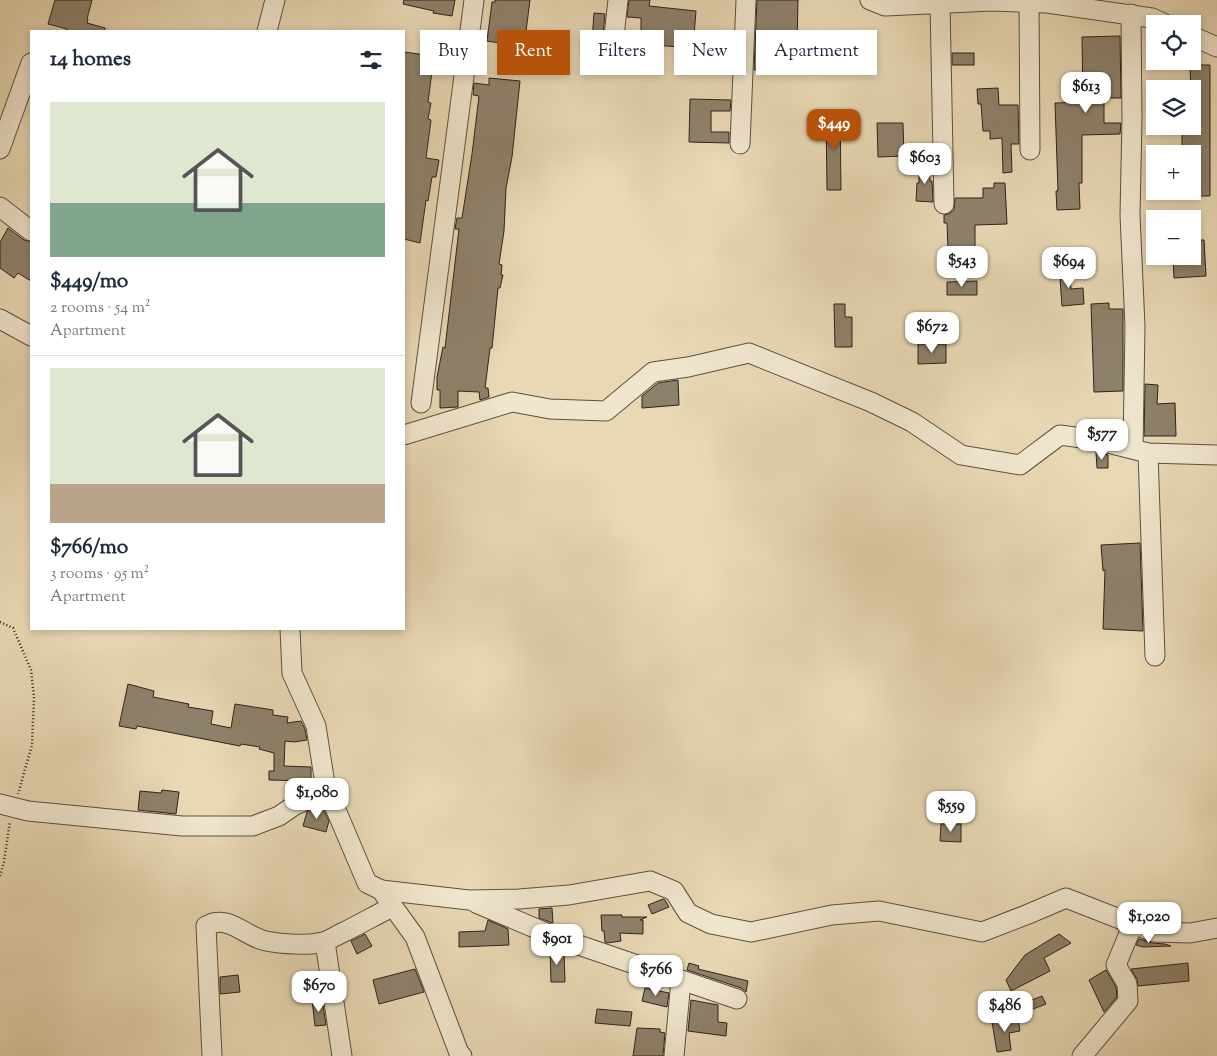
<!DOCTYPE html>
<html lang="en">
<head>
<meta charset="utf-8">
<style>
  :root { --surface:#fff; --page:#f2f2f3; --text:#1f2937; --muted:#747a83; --line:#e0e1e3; --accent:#b45309 }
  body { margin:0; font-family:"Sorts Mill Goudy",serif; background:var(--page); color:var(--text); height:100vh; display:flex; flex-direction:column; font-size:19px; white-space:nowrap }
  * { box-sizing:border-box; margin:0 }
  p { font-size:16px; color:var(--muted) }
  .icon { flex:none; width:28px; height:28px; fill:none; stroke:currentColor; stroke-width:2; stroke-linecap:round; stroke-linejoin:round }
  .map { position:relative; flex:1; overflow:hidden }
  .side { position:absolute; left:30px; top:30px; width:375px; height:600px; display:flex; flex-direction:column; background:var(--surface); border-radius:0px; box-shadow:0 2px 8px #0003 }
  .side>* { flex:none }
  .banner { position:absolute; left:420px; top:30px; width:475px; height:45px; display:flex; gap:10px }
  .buttons { position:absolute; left:1146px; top:15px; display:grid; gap:10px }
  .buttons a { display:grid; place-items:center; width:55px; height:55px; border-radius:0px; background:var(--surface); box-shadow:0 2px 8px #0003; font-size:25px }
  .price { position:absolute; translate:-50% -42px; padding:0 11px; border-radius:10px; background:#fff; color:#222; font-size:16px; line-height:32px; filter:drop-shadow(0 1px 2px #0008) }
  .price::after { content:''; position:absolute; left:50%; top:30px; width:15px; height:11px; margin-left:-8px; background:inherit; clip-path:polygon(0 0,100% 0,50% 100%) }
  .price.on { background:var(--accent); color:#fff }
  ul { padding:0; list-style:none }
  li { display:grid; align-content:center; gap:10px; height:265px; padding:0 20px }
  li+li { border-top:1px solid var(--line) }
  li span { display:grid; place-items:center; height:155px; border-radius:0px; color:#555 }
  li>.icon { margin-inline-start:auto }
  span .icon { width:90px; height:90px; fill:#fffc; stroke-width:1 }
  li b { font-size:21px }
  h2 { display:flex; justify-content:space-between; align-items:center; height:60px; padding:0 20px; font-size:21px }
  .chip { padding:0 18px; border-radius:0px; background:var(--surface); box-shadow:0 2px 8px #0003; font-size:18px; line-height:45px }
  .chip.on { background:var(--accent); color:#fff }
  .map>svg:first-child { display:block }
  .building { fill:#8e816b; stroke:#2d221b }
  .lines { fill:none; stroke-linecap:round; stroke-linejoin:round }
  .minor-casing { stroke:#5c5041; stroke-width:21 }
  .path { stroke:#2d221b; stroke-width:2.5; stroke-dasharray:1 2.5; stroke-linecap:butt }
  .minor { stroke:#f0e6ce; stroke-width:19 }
</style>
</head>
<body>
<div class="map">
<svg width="1217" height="1056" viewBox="0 0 1217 1056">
  <rect width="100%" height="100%" fill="#e8d8b4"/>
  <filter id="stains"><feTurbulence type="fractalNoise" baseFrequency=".004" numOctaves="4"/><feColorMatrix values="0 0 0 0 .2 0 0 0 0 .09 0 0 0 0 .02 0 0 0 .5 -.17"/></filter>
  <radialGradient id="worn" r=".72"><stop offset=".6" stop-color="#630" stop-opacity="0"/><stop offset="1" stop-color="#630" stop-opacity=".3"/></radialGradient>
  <g class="building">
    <polygon points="55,0 92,0 87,19 88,19 87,23 105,28 105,31 66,31 67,29 48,24"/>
    <polygon points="404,0 455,0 452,16 433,13 434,11 403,4"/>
    <polygon points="495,0 530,0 524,47 487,41 492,2 495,2"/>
    <polygon points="629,0 650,0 649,6 696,11 693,48 641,44 641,18 627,17"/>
    <polygon points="757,0 798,0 797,46 777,45 776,70 754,70"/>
    <polygon points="594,13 605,14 603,35 604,41 592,40"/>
    <polygon points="1120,36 1121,98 1104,98 1104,123 1121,123 1120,134 1082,135 1082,183 1079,183 1080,209 1057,210 1056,191 1058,191 1055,103 1083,102 1082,37"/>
    <polygon points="404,52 434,56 428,102 431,103 428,119 431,120 426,158 439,160 436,177 432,177 428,201 426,200 420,243 404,239"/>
    <rect x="952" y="53" width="22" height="12"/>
    <polygon points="1190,65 1210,65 1210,196 1192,196 1192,154 1182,154 1182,126 1192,126"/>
    <polygon points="489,78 520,81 512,157 506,188 504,231 499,264 502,265 501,275 503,275 500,288 498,288 492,348 490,348 485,388 488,388 489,397 480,400 479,392 458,391 458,407 440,408 440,390 437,390 437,377 443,347 445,348 459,229 455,229 457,218 462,218 472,154 479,96 473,95 474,83 489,85"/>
    <polygon points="998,88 999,105 1018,105 1019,144 1011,144 1012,172 1003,173 1002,138 990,139 990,131 983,131 981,104 978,104 977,89"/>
    <polygon points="690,99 731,100 730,111 711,111 711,132 729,132 729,143 689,142"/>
    <polygon points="826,112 840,112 841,190 827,190"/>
    <polygon points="877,123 903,123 904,156 878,157"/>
    <polygon points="919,165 929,165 930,181 932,181 933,202 916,201 917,183 919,183"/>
    <polygon points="994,183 1005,183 1007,224 975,225 975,249 948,249 947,223 944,223 944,215 949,214 954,210 955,198 983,198 983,188 994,188"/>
    <polygon points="8,228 24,240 31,242 31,281 18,273 14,278 0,268 0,242"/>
    <polygon points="1192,240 1204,240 1206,276 1174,278 1173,256 1192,256"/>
    <polygon points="1069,264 1071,289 1083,288 1084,304 1062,306 1059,265"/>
    <polygon points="977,281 977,295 947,295 947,282"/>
    <polygon points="1109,303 1109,309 1123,309 1123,391 1094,392 1091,304"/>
    <polygon points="834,304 845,304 845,317 852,317 852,347 835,347"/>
    <polygon points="918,344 946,344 946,363 918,364"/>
    <polygon points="678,380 679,405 642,408 642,396 658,383"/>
    <polygon points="1145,384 1158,385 1157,404 1175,403 1176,436 1144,436"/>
    <polygon points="1096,452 1108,455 1108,468 1097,468"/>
    <polygon points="1140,543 1143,631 1103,629 1105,570 1103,571 1101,545"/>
    <polygon points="128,684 154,691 153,697 189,704 188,707 213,711 211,724 231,728 235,704 273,710 273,715 288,717 287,723 301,721 305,729 307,740 294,742 285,741 284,766 311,767 311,781 269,780 269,771 274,771 274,753 259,749 260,747 241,744 240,746 137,726 136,729 119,726"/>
    <polygon points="162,790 179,792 176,814 138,810 140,791 161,793"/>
    <polygon points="318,807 323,809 329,821 326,832 303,826 307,812"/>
    <polygon points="941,824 961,824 961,842 940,841"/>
    <polygon points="663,899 665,900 669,907 652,914 648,905"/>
    <polygon points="552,908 553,923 539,918 539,909"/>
    <polygon points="601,915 622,915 622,917 647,917 640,920 643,920 643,934 620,933 621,941 607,943 605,942 604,931 602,931"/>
    <polygon points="488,920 508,929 509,945 459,947 459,932 485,931"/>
    <polygon points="365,934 372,946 357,954 351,941"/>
    <polygon points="1059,934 1071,943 1044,958 1050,971 1011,991 1006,980 1025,955"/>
    <polygon points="1139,939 1152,943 1165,944 1171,946 1143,947 1136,945"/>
    <polygon points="550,949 556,949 564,952 565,982 551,982"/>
    <polygon points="689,963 699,966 698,969 748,981 746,992 741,988 687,970"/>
    <polygon points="1188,963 1189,981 1138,986 1137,979 1131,969"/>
    <polygon points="415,969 424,992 379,1004 373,980"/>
    <polygon points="1106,970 1116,987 1117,997 1104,1012 1089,980"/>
    <polygon points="238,975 240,992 220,994 220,977"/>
    <polygon points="645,988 669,993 667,1007 642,1001"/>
    <polygon points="1042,996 1046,1004 1020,1014 1017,1006"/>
    <polygon points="322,999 326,1025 315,1026 312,1000"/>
    <polygon points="691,1000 718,1005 718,1022 727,1023 726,1036 688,1031"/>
    <polygon points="597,1009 632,1012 630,1026 595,1023"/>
    <polygon points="1018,1018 1020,1031 1009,1033 1011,1050 997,1052 992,1022"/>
    <polygon points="637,1028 660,1029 660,1032 665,1033 663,1056 633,1056"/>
  </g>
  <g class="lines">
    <g class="minor-casing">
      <g id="minor">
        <polyline points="870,0 885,6 992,1 1047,3 1152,18 1165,24"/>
        <polyline points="1029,2 1030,150"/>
        <polyline points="940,4 944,204"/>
        <polyline points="1131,14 1132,119 1130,215 1135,326 1133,449"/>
        <polyline points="267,31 275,0"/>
        <polyline points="614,36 618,0"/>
        <polyline points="1192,36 1217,47"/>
        <polyline points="740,144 746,0"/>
        <polyline points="0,149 31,63"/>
        <polyline points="0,207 31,231"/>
        <polyline points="0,319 31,336"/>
        <polyline points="421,403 474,0"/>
        <polyline points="404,435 512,402 550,409 606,411 653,372 688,367 749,353 871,402 912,422 961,455 1020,465 1060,435 1096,440 1148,453 1217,455"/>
        <polyline points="1148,453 1155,656"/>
        <polyline points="290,629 292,673 316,726 325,784 367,883 381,890 415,937 459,1053 462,1056"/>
        <polyline points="0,804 28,811 182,826 253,826 279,816 295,805 328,791"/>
        <polyline points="381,890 469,900 519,899 569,895 650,881 674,891 688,913 711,924 751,932 832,915 879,911 982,932 1026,915 1066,898 1153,932 1190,933 1217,928"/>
        <polyline points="476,903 558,938 737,999"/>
        <polyline points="325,942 342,1056"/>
        <path d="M212,1056L206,926C228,913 245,937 266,941C281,944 308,946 323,942C330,940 337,935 344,932C360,924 376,915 392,907"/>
        <polyline points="674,1056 681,981"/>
        <polyline points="1082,1056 1128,1001 1127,984 1116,965 1133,924"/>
      </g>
    </g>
    <g class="path">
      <polyline points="0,622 13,628 31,670 34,697 32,745 18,794"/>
      <polyline points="0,876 4,862 10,821"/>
    </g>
    <use href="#minor" class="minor"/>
  </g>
  <rect width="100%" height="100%" filter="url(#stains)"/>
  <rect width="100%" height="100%" fill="url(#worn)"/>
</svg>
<div class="buttons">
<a><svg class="icon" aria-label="locate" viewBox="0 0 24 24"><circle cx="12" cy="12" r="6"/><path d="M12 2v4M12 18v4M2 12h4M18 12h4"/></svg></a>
<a><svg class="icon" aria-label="layers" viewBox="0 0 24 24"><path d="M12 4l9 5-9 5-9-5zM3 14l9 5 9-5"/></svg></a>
<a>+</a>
<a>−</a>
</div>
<b class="price" style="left:1086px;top:114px">$613</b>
<b class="price on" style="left:834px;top:151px">$449</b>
<b class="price" style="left:925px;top:185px">$603</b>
<b class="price" style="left:962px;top:288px">$543</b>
<b class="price" style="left:1069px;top:289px">$694</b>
<b class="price" style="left:932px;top:354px">$672</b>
<b class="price" style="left:1102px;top:461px">$577</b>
<b class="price" style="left:317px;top:820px">$1,080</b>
<b class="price" style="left:951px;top:833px">$559</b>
<b class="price" style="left:1149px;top:944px">$1,020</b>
<b class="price" style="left:557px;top:966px">$901</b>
<b class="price" style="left:656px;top:997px">$766</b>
<b class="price" style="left:319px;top:1013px">$670</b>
<b class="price" style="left:1005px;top:1033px">$486</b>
<div class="banner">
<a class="chip">Buy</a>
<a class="chip on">Rent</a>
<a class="chip">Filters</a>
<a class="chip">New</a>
<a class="chip">Apartment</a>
</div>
<section class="side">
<h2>14 homes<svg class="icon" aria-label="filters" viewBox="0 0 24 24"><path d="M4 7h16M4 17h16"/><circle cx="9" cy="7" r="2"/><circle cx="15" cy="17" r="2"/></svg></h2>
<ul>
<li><span style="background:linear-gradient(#dfe7d0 65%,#7fa58c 0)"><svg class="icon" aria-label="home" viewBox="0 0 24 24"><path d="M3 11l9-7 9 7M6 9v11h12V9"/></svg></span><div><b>$449/mo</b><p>2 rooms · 54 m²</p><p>Apartment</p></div></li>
<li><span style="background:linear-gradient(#dfe7d0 75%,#b9a48a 0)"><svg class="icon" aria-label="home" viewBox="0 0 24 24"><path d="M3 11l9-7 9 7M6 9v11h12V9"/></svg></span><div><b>$766/mo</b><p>3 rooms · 95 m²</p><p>Apartment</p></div></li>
</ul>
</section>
</div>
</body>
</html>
